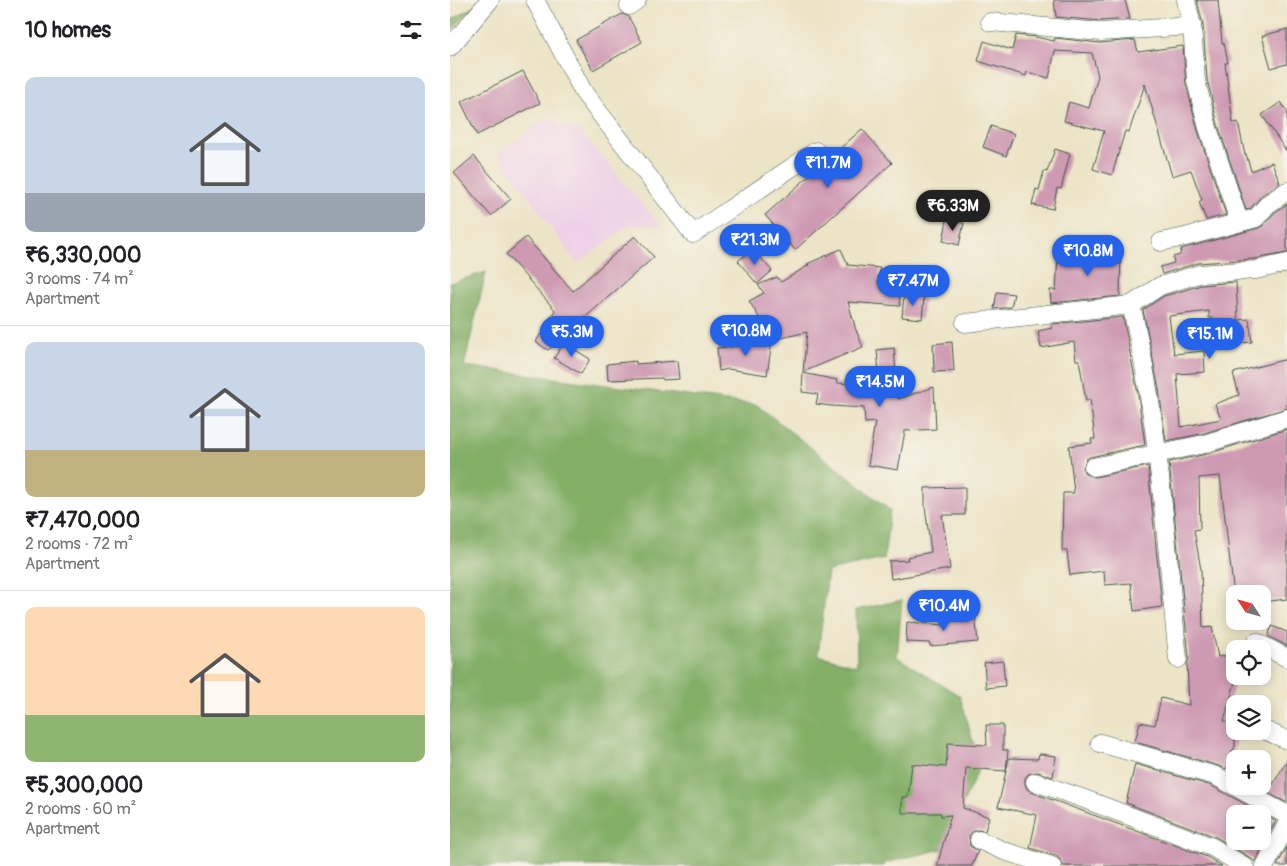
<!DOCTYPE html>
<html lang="en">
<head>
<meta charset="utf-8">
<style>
  :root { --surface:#fff; --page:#f6f6f6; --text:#202124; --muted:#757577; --line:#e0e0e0; --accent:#2563eb }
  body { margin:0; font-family:Pangolin,sans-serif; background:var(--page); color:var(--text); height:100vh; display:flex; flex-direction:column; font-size:19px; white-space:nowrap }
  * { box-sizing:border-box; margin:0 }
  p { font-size:16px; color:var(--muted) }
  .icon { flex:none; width:28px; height:28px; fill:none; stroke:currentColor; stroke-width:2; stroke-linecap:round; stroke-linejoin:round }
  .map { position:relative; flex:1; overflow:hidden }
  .drawer { display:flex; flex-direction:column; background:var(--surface); width:450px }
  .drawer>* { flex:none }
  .needle { width:32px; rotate:306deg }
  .buttons { position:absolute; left:776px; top:585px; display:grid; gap:10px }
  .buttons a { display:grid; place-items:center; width:45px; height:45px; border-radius:10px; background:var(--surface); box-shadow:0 2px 12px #0003; font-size:25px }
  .price { position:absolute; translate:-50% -42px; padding:0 11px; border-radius:18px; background:var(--accent); color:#fff; font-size:16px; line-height:32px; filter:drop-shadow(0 1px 2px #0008) }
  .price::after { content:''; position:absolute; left:50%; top:30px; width:15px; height:11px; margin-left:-8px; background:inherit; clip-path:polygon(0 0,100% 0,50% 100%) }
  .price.active { background:#222; color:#fff }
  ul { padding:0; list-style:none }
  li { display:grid; align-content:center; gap:10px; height:265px; padding:0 25px }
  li+li { border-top:1px solid var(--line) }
  li span { display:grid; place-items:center; height:155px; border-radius:10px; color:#555 }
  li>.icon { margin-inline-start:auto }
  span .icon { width:90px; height:90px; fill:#fffc; stroke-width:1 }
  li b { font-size:21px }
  h2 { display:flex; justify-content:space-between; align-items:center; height:60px; padding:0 25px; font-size:21px }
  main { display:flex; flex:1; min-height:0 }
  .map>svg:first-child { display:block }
  .built { fill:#eed0e7 }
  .forest { fill:#83ae66; stroke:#51764d }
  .building { fill:#ce99b2; fill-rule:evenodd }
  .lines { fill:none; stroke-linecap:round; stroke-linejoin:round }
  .minor-casing { stroke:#3e564a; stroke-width:19 }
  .minor { stroke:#fff; stroke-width:18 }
</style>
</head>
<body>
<main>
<section class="drawer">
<h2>10 homes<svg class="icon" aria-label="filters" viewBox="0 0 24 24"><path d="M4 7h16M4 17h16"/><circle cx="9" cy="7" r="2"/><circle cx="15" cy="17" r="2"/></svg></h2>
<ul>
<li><span style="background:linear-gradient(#c9d6e8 75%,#9aa5b1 0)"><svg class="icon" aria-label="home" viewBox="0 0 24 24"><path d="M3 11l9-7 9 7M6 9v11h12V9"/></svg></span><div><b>₹6,330,000</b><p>3 rooms · 74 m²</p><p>Apartment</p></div></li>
<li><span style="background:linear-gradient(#c9d6e8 70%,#c2b280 0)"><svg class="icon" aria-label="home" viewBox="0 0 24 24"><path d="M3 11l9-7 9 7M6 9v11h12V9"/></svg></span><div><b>₹7,470,000</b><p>2 rooms · 72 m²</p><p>Apartment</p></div></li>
<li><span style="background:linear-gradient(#ffd9b3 70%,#8fb573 0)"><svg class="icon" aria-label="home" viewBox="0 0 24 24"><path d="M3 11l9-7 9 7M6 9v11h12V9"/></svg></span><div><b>₹5,300,000</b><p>2 rooms · 60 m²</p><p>Apartment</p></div></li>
</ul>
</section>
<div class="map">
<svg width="837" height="866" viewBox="0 0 837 866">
  <rect width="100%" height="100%" fill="#f7f3e8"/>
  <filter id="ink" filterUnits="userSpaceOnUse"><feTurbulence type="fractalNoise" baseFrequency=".02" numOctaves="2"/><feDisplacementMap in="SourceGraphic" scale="10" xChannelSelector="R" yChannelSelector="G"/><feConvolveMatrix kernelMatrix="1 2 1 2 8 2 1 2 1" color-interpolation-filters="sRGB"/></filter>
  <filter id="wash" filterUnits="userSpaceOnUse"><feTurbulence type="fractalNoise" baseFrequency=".0096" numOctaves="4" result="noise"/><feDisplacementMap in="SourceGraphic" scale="20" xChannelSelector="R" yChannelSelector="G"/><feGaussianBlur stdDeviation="1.12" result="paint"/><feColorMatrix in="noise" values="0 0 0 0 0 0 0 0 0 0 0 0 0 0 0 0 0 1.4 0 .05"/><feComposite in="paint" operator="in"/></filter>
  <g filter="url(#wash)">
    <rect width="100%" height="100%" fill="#ece4c6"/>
    <polygon class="built" points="95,119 129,130 211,226 180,225 127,264 48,154"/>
    <g class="forest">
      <polygon points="26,5 0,31 0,21"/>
      <polygon points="36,272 14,366 307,405 440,510 434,559 378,571 368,655 407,666 406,610 452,600 447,657 510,696 530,766 492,849 435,863 434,866 0,866 0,283"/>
    </g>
    <g id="blocks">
      <g class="building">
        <polygon points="604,0 675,0 680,19 651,21 606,17"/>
        <polygon points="747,0 768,0 772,43 774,43 778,63 775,63 783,123 788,122 795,155 796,154 801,171 822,162 830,183 812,195 800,209 796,210 768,125 757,79 753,25"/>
        <polygon points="172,14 178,16 192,42 143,70 126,40"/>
        <polygon points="837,29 837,64 821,68 812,36"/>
        <polygon points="566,35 586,37 604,41 605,38 650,43 685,40 688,52 733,46 736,84 748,131 776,215 756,220 749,202 752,200 741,170 722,176 695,84 679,132 675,131 662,175 643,169 654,131 614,121 619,102 639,108 648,76 642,53 605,51 599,78 577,72 576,76 528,61 534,41 562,50"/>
        <polygon points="73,71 90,103 27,135 11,102"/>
        <polygon points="831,102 837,112 837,152 812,115"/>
        <polygon points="541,126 564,134 556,156 533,147"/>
        <polygon points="412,129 442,163 345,250 315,215"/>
        <polygon points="605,149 620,154 611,189 607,188 603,209 582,205 586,189 589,190 594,171 597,172"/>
        <polygon points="24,156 61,199 41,216 4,173"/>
        <polygon points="837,204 837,253 804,259 748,263 712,274 710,267 724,263 723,257 730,255 731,249 809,228 814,225 825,212"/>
        <polygon points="497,220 514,223 509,245 493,241"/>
        <polygon points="185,236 204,257 98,350 86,342 105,310 56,254 76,237 123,291"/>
        <polygon points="303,249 322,271 307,284 288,261"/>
        <polygon points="391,249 398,265 430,268 428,283 449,283 450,306 398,302 406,330 413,347 353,372 357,332 323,340 299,301 314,293 308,285 327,277 331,282 359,265 357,264"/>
        <polygon points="644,249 671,249 670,296 601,303 600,290 606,290 608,257 644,260"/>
        <polygon points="786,282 788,320 799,319 802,342 766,345 763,318 759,318 759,311 719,316 724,354 754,351 755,372 727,374 731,427 771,419 765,404 789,395 783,373 837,359 837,408 751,434 716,441 709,390 693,310 714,296 751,285"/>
        <polygon points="547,292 564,294 561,307 544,309"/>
        <polygon points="454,295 474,297 472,319 452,317"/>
        <polygon points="673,317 688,394 695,445 640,457 636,459 633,469 635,474 645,477 698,466 712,607 684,611 681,583 655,585 654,571 620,575 617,551 612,551 613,493 624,493 619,446 642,443 641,439 645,439 640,399 636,401 629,360 626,360 624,342 591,348 588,331 602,328 602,324"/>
        <polygon points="300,339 322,341 317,375 278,369 269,371 267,348 299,345"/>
        <polygon points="502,342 504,371 484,372 483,344"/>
        <polygon points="114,343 140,359 131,374 104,358"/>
        <polygon points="444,348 448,399 484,387 486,429 455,431 448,470 418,465 425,422 415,423 414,408 381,406 366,404 368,394 352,392 353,373 387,380 386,383 430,385 427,350"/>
        <polygon points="186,361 186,364 227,361 229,379 213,380 212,378 158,380 157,364"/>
        <polygon points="837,429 837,599 812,602 812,594 785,594 785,604 770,476 749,478 750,529 744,530 751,570 753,628 762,627 768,657 785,654 785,682 774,721 785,726 785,746 779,758 781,759 776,769 769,766 685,742 690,722 705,725 711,698 739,705 737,665 739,658 719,462 757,454"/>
        <polygon points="515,487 515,515 492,515 500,569 441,579 439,561 458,560 457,557 481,552 475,506 475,488"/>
        <polygon points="525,615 528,642 480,646 480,643 456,642 457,622 494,625 494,618"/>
        <polygon points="822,626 837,632 837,646 818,636"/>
        <polygon points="553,661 555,686 536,688 534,663"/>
        <polygon points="536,725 553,725 553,750 558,750 556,771 516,768 513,808 539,817 535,831 527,830 522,832 519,836 520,846 528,851 522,866 487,866 501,815 491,816 491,813 452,813 452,797 458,797 462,764 496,767 498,743 537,745"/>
        <polygon points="589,754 606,756 603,777 588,772 578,774 575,778 575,784 577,789 581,792 757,857 772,866 612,866 610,859 606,856 580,848 587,815 548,807 559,758 588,759"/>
        <polygon points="837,760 837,803 818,793"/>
        <path d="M685,764L762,786L826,821L805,862L799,857L766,837L676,803ZM785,814H812V841H785Z"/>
        <polygon points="837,847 837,866 827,866"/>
      </g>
    </g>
  </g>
  <g filter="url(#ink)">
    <use href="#blocks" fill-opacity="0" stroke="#3e564a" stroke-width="1"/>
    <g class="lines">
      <g class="minor-casing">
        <g id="minor">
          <polyline points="85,0 134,93 243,234 366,151"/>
          <polyline points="736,0 742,26 746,81 758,128 789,221"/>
          <polyline points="179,6 187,0"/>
          <polyline points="540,22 651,32 742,26"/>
          <polyline points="0,47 40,0"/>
          <polyline points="711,242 735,237 806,218 818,204 837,191"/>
          <polyline points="515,323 681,305"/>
          <polyline points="643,467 754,444 837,418"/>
          <polyline points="806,642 837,658"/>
          <path d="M728,659C716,543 709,419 681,305L710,286L749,274L806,270L837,263"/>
          <polyline points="812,729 837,740"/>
          <polyline points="650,743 766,776 837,815"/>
          <polyline points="585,782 629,797 762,847 794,866"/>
          <polyline points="529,840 554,851 602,866"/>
          <polyline points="815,866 837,824"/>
        </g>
      </g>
      <use href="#minor" class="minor"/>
    </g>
  </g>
</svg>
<div class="buttons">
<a><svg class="needle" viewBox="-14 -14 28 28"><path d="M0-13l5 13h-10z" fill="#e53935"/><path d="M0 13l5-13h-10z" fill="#757577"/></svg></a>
<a><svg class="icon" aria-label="locate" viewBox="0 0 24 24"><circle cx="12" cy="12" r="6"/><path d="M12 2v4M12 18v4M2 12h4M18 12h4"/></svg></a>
<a><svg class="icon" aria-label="layers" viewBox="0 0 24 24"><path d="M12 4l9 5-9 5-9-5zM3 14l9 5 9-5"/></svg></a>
<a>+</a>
<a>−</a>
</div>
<b class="price" style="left:378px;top:189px">₹11.7M</b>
<b class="price active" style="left:503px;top:232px">₹6.33M</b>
<b class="price" style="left:305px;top:266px">₹21.3M</b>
<b class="price" style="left:638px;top:277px">₹10.8M</b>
<b class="price" style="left:463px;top:307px">₹7.47M</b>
<b class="price" style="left:296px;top:357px">₹10.8M</b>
<b class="price" style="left:122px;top:358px">₹5.3M</b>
<b class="price" style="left:760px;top:360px">₹15.1M</b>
<b class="price" style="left:430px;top:408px">₹14.5M</b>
<b class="price" style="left:494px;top:632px">₹10.4M</b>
</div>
</main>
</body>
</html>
